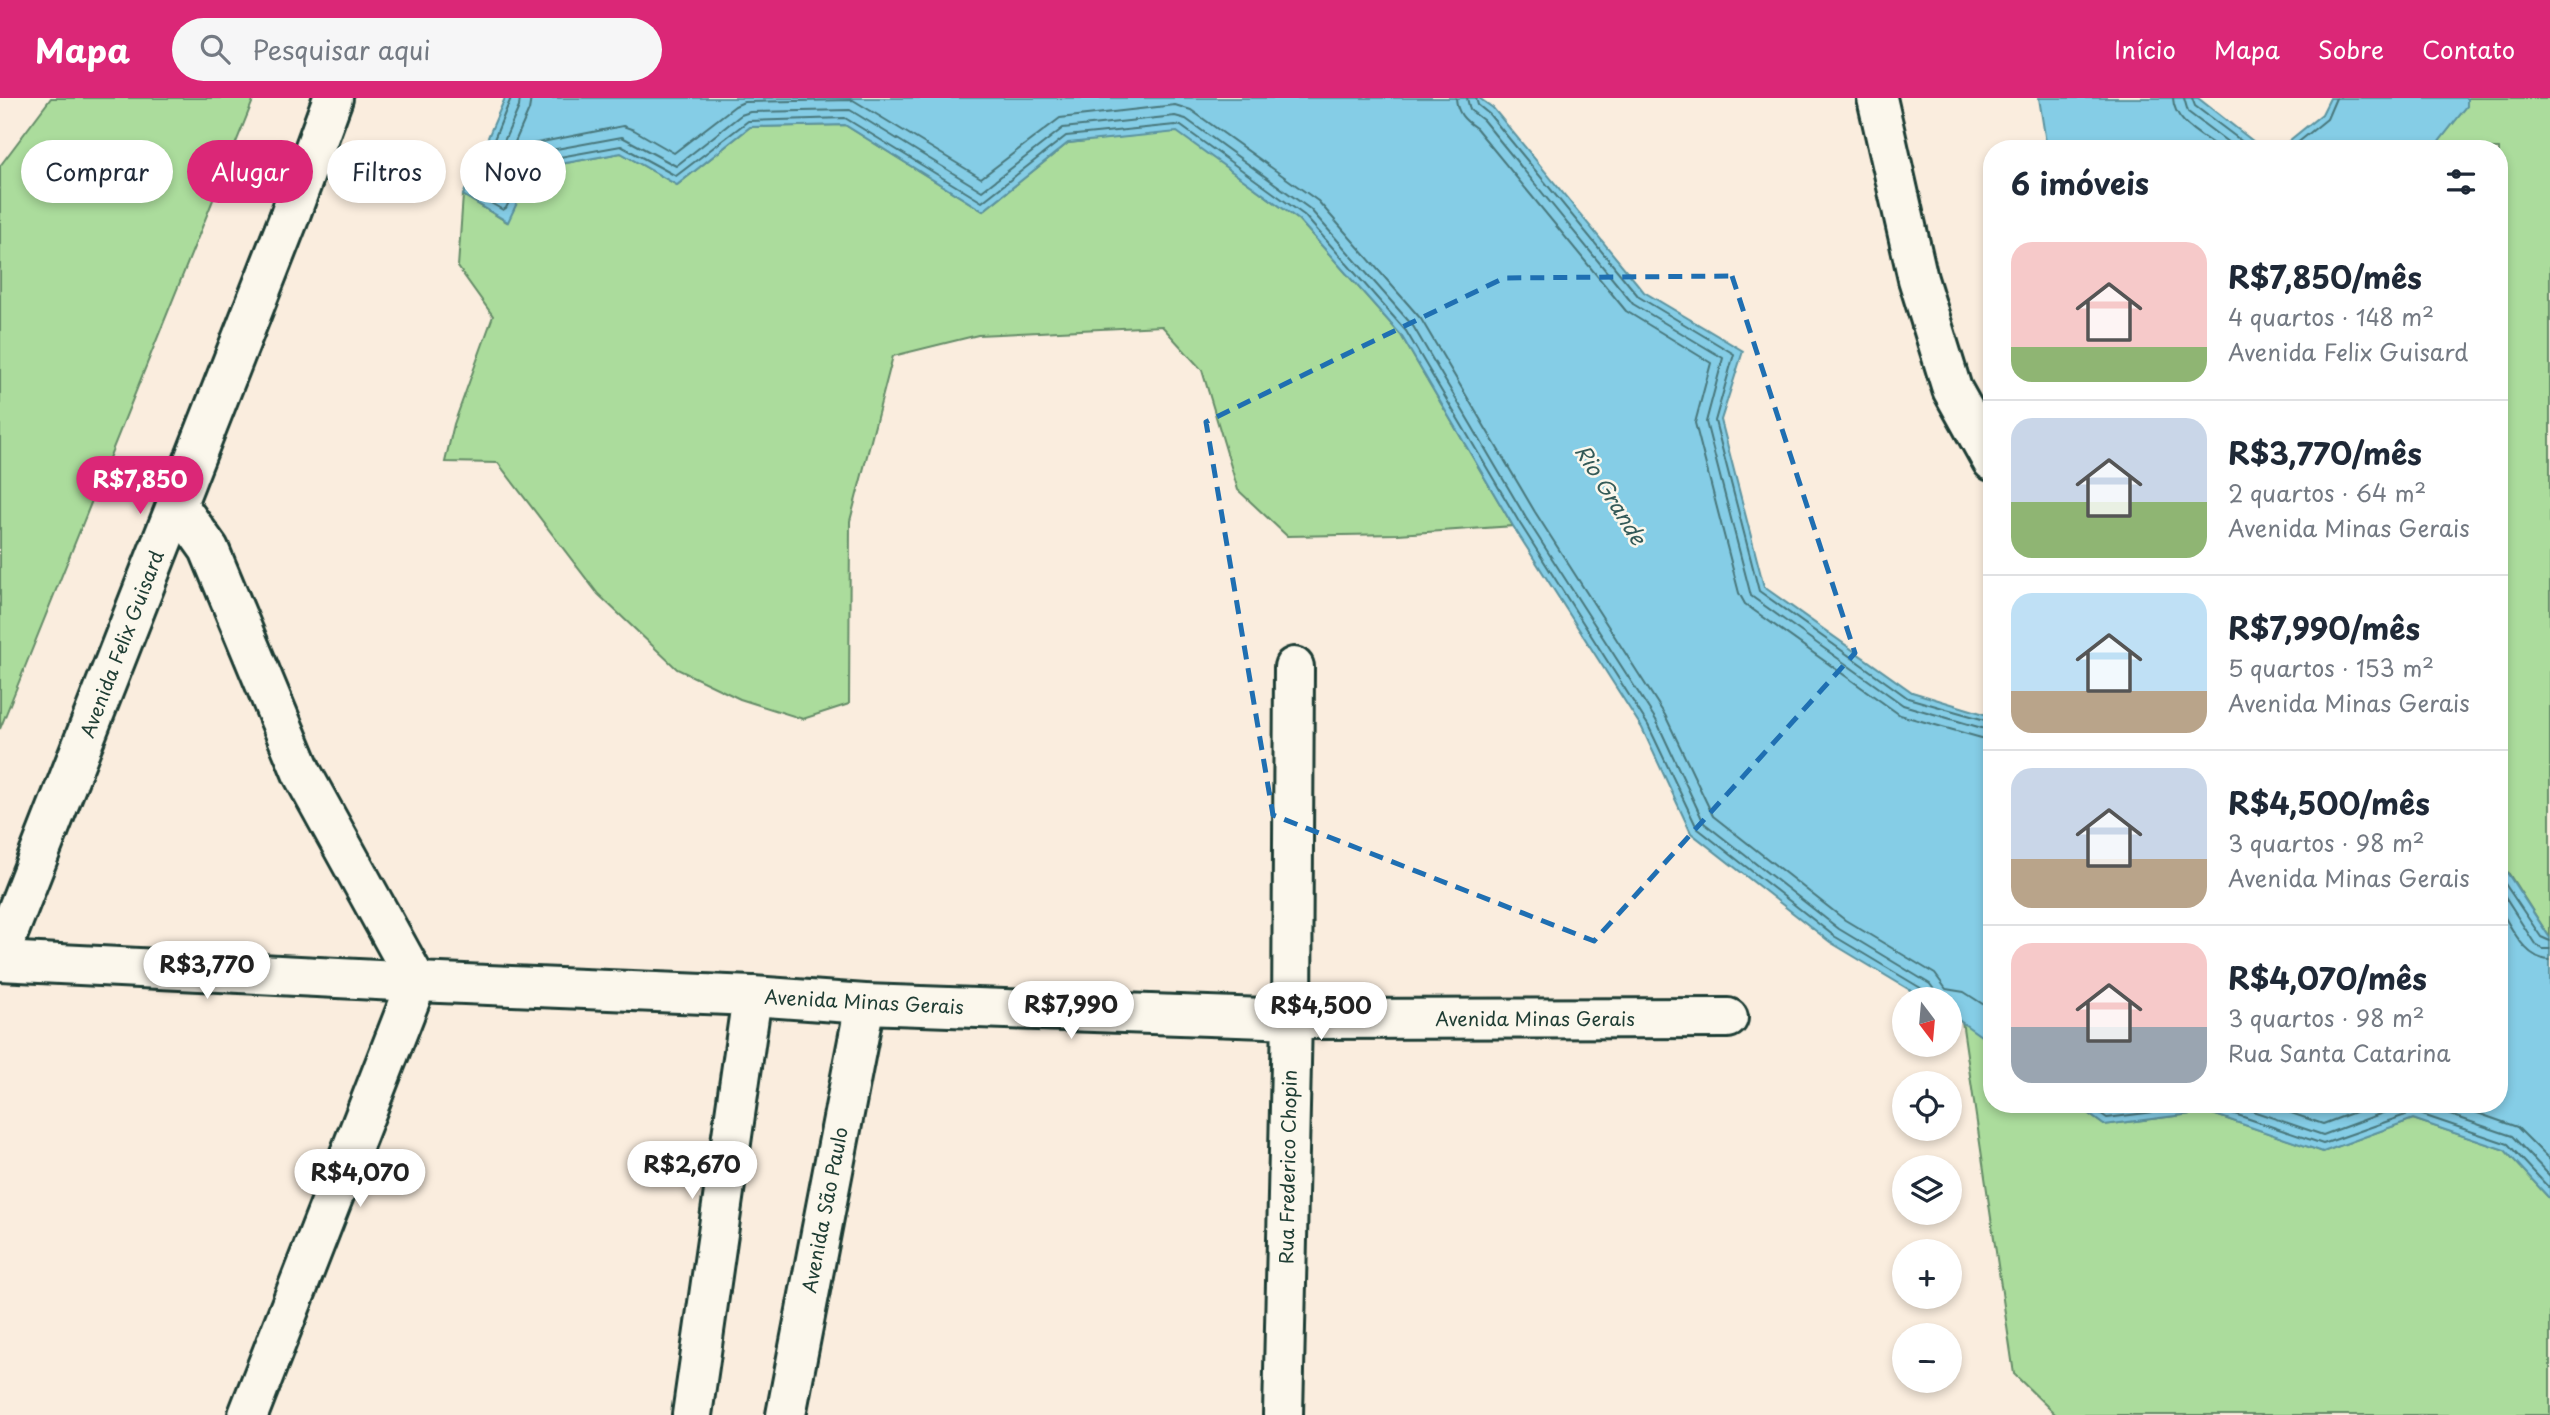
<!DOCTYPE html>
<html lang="pt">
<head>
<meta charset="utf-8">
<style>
  :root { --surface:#fff; --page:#f6f6f7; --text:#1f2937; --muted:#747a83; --line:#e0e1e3; --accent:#db2777 }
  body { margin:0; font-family:"Playpen Sans",sans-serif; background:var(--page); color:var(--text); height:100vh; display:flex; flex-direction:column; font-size:26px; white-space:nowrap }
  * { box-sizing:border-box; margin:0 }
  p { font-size:23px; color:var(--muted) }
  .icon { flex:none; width:38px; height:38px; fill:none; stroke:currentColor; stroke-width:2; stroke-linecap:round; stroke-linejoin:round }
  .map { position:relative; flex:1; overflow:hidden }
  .details { position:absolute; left:1983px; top:42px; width:525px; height:973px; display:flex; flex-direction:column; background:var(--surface); border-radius:28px; box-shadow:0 4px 10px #0003 }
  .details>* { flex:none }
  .hud { position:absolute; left:21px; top:42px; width:665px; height:63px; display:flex; gap:14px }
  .needle { width:46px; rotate:164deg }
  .buttons { position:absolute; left:1892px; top:889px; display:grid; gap:14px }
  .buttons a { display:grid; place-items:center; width:70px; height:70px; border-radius:50%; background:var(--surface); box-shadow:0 4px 10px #0003; font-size:35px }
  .price { position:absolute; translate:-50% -60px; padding:0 16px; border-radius:24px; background:#fff; color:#222; font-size:23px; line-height:46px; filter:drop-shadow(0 2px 4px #0008) }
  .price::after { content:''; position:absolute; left:50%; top:42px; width:21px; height:16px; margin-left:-10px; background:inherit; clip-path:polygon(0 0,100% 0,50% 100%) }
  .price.selected { background:var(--accent); color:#fff }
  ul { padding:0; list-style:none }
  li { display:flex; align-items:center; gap:21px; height:175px; padding:0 28px }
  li+li { border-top:2px solid var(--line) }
  li span { display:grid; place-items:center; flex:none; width:196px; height:140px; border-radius:21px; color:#555 }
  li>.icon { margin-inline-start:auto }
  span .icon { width:84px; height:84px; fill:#fffc; stroke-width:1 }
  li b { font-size:30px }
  h2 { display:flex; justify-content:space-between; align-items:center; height:84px; padding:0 28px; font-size:30px }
  .chip { padding:0 24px; border-radius:32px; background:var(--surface); box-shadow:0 4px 10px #0003; font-size:24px; line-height:63px }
  .chip.selected { background:var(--accent); color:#fff }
  header { display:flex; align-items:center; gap:42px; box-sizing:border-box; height:98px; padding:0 35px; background:var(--accent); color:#fff }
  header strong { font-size:33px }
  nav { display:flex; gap:38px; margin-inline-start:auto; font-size:24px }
  .search { width:490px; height:63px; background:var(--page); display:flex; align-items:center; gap:18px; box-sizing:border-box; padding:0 24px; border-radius:38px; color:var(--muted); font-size:26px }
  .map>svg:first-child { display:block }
  .green { fill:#abdc9c; stroke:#658c68; stroke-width:2 }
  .water { fill:#85cde6; stroke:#5c939f; stroke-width:2 }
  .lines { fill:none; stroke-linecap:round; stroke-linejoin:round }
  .shore { stroke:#48777b; stroke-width:2 }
  .minor-casing { stroke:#1f3d34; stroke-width:44 }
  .major-casing { stroke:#1f3d34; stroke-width:44 }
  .minor { stroke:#fbf7ec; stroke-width:38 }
  .major { stroke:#fbf7ec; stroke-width:38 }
  .marked { fill:none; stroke:#1f6fb2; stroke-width:5; stroke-dasharray:14 9; stroke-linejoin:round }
  .labels { text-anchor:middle; stroke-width:5; stroke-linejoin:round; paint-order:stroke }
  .street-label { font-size:19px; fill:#1f3d34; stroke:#fbf7ec }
  .water-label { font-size:21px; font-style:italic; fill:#335a58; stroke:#fbf7ec }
</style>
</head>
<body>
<header>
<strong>Mapa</strong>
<div class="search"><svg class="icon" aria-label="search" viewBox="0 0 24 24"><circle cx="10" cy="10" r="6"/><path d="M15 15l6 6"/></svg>Pesquisar aqui</div>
<nav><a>Início</a><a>Mapa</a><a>Sobre</a><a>Contato</a></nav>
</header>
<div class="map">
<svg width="2550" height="1317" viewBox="0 0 2550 1317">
  <rect width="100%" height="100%" fill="#faedde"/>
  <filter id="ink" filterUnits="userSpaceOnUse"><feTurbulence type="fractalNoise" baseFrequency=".0143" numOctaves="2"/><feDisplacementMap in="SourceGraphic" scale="14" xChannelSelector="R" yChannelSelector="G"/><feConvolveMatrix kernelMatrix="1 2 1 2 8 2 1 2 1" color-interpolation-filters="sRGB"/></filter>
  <g filter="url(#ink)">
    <g class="green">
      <polygon points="51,0 254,0 0,631 0,68"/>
      <polygon points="2467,0 2550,0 2550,840 2509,776 2499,768 2499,51 2433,51 2467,8"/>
      <polygon points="845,27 983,113 1068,45 1177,33 1299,122 1401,237 1513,428 1398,436 1287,438 1238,392 1202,272 1162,228 978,237 893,258 850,423 849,606 803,621 740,601 677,571 598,496 498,365 445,364 454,326 493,218 458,169 463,97 507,124 533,71 621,55 677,87 750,29"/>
      <polygon points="1962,923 1991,945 1992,1006 2075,1006 2104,1027 2207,1014 2323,1054 2413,1021 2505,1052 2550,1101 2550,1317 2056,1317 2014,1276"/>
    </g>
    <g class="water">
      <polygon points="505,0 1479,0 1493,10 1644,194 1743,253 1721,322 1764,489 1912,594 1991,618 1991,945 1950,916 1950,901 1925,901 1830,844 1691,735 1642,630 1513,428 1401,237 1299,122 1177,34 1068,45 983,113 845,27 750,29 677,87 621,55 533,71 508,124 463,97"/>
      <polygon points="2039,0 2198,0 2263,51 2047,51"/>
      <polygon points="2330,0 2467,0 2467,8 2433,51 2279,51 2322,16"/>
      <polygon points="2499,768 2508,776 2550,840 2550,1101 2505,1052 2413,1021 2323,1054 2207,1014 2104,1027 2075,1006 2499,1006"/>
    </g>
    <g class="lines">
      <g class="shore">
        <polyline points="511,0 473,93 475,96 503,112 506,110 527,68 532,64 621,48 676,78 748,23 845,20 982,104 1066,38 1175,27 1181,28 1304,117 1406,233 1519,424 1648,627 1697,730 1834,838 1924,892 1928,901"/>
        <polyline points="520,0 519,9 484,89 486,92 499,100 502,98 520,62 529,56 622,39 676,68 741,17 750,14 850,12 982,93 1063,30 1175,18 1186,21 1310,111 1413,228 1526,420 1656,622 1704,725 1839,831 1930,886 1935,893 1936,901"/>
        <polyline points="531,0 529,12 515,44 517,49 623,28 634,32 674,55 735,8 744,4 853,2 981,80 1060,20 1175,7 1191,12 1318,103 1421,221 1535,414 1665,617 1713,718 1845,822 1935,876 1946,891 1964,894 1992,912"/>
        <path d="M1456,0C1457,15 1464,22 1476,30L1626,213L1711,265L1695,325L1739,495L1745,506L1900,617L1992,643"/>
        <polyline points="1467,0 1470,12 1483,22 1633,206 1723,260 1706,324 1751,498 1903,607 1992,633"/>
        <polyline points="1476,0 1478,7 1489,16 1639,199 1734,256 1715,323 1759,493 1908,600 1992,624"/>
        <path d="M2173,0C2174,25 2202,37 2220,51"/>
        <polyline points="2184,0 2188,14 2237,51"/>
        <polyline points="2192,0 2195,8 2252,51"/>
        <polyline points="2290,51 2327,21 2336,0"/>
        <polyline points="2499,777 2541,839 2550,843"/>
        <polyline points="2499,790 2535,846 2542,851 2550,851"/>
        <path d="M2499,810C2512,829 2524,861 2550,862"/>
        <polyline points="2087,1006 2107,1020 2208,1007 2323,1046 2414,1014 2508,1046 2550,1091"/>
        <polyline points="2232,1006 2323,1037 2407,1006"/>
        <polyline points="2265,1006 2323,1026 2376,1006"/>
        <polyline points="2419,1006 2512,1038 2550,1078"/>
        <polyline points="2452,1006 2517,1029 2550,1062"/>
      </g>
      <g class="minor-casing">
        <g id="minor">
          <polyline points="1877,0 1918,181 1952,291 1992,363"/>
          <polyline points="177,406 209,451 302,675 417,884 752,898 865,906 1292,921 1728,920"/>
          <polyline points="692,1317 752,898"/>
          <polyline points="786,1317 865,906"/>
          <polyline points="1283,1317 1292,921 1294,569"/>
        </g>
      </g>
      <g class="major-casing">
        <g id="major">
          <polyline points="0,856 289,120 333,0"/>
          <polyline points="0,863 417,884 248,1317"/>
        </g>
      </g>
      <use href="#minor" class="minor"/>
      <use href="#major" class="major"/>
    </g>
  </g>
  <path class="marked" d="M1732,178L1855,555L1594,843L1273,717L1206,324L1504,180Z"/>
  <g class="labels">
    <g class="street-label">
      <text transform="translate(122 546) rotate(-69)" y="7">Avenida Felix Guisard</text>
      <text transform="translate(864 904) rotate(3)" y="7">Avenida Minas Gerais</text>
      <text x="1535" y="928">Avenida Minas Gerais</text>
      <text transform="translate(1288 1069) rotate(-89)" y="7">Rua Frederico Chopin</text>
      <text transform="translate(825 1112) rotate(-79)" y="7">Avenida São Paulo</text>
    </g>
    <g class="water-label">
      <text transform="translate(1610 397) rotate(58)" y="7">Rio Grande</text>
    </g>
  </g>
</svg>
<div class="buttons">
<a><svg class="needle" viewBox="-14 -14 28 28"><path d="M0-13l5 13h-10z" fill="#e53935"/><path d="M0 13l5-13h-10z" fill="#747a83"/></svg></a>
<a><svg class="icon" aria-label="locate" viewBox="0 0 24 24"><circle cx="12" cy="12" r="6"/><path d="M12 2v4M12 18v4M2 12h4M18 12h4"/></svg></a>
<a><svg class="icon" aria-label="layers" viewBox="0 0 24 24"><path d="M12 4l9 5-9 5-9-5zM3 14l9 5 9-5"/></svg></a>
<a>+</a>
<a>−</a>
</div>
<b class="price selected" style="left:140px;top:418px">R$7,850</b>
<b class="price" style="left:207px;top:903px">R$3,770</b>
<b class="price" style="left:1071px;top:943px">R$7,990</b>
<b class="price" style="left:1321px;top:944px">R$4,500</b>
<b class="price" style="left:692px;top:1103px">R$2,670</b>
<b class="price" style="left:360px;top:1111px">R$4,070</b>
<div class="hud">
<a class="chip">Comprar</a>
<a class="chip selected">Alugar</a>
<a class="chip">Filtros</a>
<a class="chip">Novo</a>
</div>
<section class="details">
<h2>6 imóveis<svg class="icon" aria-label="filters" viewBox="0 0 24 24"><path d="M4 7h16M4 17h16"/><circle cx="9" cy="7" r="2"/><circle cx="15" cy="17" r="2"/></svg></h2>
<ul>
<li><span style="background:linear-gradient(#f6c9c9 75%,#8fb573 0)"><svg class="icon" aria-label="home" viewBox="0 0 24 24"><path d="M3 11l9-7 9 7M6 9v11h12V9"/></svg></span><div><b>R$7,850/mês</b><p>4 quartos · 148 m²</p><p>Avenida Felix Guisard</p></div></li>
<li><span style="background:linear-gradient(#c9d6e8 60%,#8fb573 0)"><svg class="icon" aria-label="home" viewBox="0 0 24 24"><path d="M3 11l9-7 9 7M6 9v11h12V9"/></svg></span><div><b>R$3,770/mês</b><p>2 quartos · 64 m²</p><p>Avenida Minas Gerais</p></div></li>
<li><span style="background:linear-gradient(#bfe0f5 70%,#b9a48a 0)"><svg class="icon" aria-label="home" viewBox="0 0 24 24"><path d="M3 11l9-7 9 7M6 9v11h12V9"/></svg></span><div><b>R$7,990/mês</b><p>5 quartos · 153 m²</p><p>Avenida Minas Gerais</p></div></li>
<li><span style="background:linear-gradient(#c9d6e8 65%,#b9a48a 0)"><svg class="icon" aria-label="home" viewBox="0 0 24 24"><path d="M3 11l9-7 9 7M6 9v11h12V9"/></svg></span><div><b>R$4,500/mês</b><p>3 quartos · 98 m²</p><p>Avenida Minas Gerais</p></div></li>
<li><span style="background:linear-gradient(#f6c9c9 60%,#9aa5b1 0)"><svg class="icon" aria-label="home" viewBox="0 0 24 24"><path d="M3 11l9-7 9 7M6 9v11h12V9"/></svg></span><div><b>R$4,070/mês</b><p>3 quartos · 98 m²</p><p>Rua Santa Catarina</p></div></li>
</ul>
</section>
</div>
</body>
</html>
